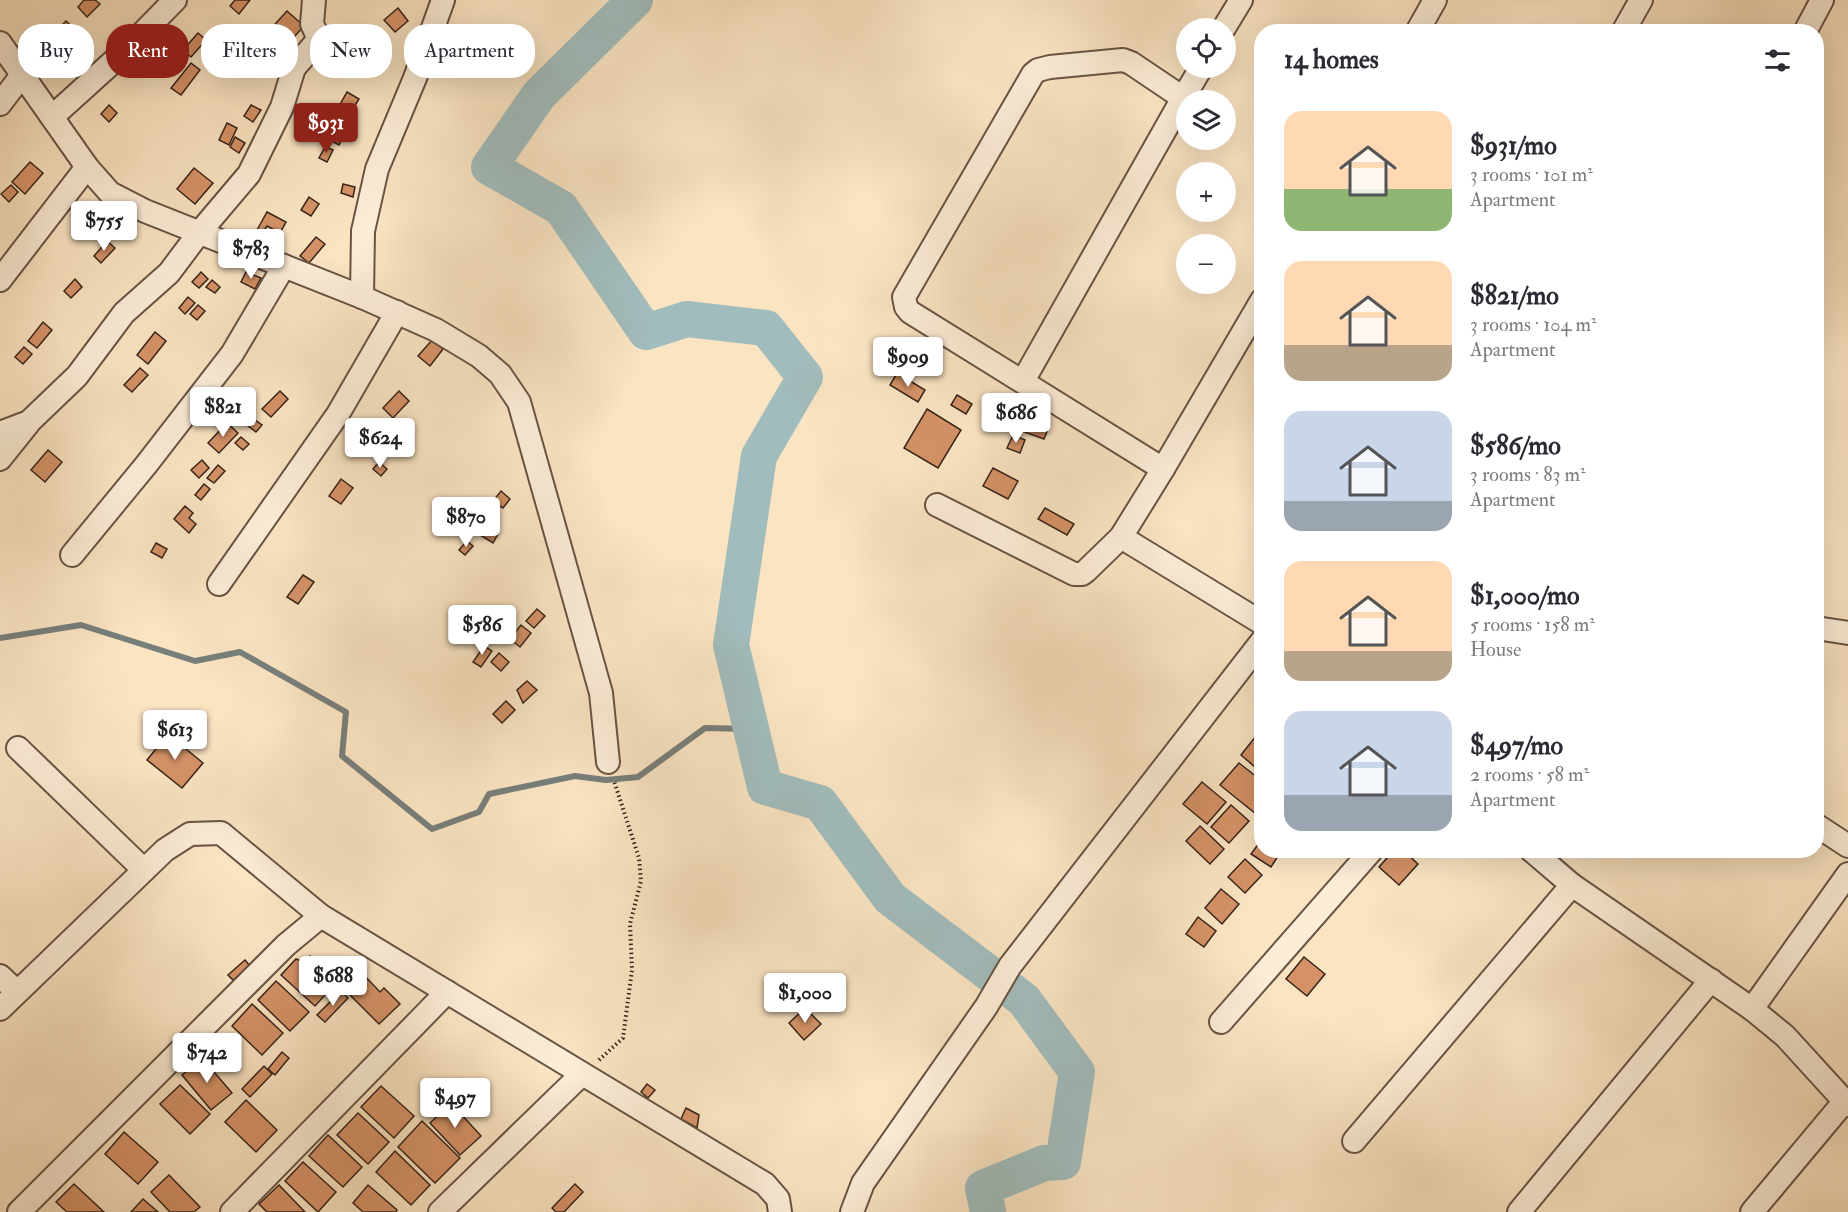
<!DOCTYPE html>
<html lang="en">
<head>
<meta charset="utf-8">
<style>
  :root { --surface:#fff; --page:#f2f2f3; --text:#2b2b33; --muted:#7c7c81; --accent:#8f2418 }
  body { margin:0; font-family:"IM FELL Double Pica",serif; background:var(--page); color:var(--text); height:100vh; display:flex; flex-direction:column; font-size:22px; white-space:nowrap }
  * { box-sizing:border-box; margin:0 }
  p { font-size:20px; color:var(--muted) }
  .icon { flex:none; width:33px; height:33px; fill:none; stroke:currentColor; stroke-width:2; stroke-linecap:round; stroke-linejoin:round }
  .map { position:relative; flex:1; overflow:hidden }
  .details { position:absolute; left:1254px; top:24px; width:570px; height:834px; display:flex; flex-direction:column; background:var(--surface); border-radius:24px; box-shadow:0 6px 24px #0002 }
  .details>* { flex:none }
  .guide { position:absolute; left:18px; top:24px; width:570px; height:54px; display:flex; gap:12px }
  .tools { position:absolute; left:1176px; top:18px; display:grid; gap:12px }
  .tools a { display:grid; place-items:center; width:60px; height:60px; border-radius:50%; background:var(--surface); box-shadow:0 6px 24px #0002; font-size:30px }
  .price { position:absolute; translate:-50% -51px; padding:0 14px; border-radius:6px; background:#fff; color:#222; font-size:20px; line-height:39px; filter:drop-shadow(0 2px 3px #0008) }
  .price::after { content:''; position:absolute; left:50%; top:36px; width:18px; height:14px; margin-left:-9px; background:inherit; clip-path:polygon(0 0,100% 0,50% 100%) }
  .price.selected { background:var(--accent); color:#fff }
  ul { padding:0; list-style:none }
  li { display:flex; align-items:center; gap:18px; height:150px; padding:0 30px }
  li span { display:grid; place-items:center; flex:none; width:168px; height:120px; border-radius:18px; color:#555 }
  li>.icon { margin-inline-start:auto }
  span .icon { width:72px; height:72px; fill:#fffc; stroke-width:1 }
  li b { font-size:26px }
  h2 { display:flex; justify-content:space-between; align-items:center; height:72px; padding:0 30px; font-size:26px }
  .pill { padding:0 21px; border-radius:24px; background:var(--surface); box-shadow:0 6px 24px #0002; font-size:21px; line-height:54px }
  .pill.selected { background:var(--accent); color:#fff }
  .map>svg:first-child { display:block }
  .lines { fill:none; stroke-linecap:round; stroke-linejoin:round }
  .stream { stroke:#777f7b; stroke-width:6 }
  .river { stroke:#a1bcbc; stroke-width:36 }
  .building { fill:#d59267; stroke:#38231a; stroke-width:1.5 }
  .minor-casing { stroke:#685344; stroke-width:26 }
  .path { stroke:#38231a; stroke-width:4; stroke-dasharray:1.5 3; stroke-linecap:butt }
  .minor { stroke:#fcedd7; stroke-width:22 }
</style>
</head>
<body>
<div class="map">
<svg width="1848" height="1212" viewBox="0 0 1848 1212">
  <rect width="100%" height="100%" fill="#fae4c2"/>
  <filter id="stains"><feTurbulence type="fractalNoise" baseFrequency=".00333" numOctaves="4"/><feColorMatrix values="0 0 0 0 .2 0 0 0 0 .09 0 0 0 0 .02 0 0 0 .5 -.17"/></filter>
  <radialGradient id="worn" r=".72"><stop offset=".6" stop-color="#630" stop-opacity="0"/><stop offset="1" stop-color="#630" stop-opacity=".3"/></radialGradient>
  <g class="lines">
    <polyline class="stream" points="0,638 81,625 195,661 240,652 346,712 342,756 432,829 479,812 489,794 575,776 606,780 638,777 705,728 751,729"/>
    <polyline class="river" points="635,0 539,95 489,167 561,208 646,332 687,319 766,328 805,377 759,456 731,645 765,787 820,803 890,898 1024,1000 1077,1072 1063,1162 1044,1163 983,1188 988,1212"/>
  </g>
  <g class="building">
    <polygon points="84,0 95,0 100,4 87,17 78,7"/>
    <polygon points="235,0 250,0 239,14 230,6"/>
    <polygon points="398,8 408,21 395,32 384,20"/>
    <polygon points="287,11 304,26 284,48 267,33"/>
    <polygon points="66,21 78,32 65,47 53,35"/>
    <polygon points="369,25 380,31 370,47 360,40"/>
    <polygon points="198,33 206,40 191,57 183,50"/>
    <polygon points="47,37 55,48 30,69 21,59"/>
    <polygon points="259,43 273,54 262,68 248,56"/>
    <polygon points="191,63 200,70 181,95 171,88"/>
    <polygon points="347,92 359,99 349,115 338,108"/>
    <polygon points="109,105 117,113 109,122 101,114"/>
    <polygon points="251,105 261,110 253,122 244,116"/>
    <polygon points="337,117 350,124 339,145 326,138"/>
    <polygon points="227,123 237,128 229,145 219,140"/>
    <polygon points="235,137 245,143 239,153 230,147"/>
    <polygon points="325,147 333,150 327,162 319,158"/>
    <polygon points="30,162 43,173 25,194 12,182"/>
    <polygon points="194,168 213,183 195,204 177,189"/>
    <polygon points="343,184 355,187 353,197 341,193"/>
    <polygon points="11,185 18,192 9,202 1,194"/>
    <polygon points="309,197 319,204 311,216 301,210"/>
    <polygon points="267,212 286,222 280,233 267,226 263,232 257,230"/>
    <polygon points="316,237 325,244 309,263 300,256"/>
    <polygon points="107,241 115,248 101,263 94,256"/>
    <polygon points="201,272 208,279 199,288 192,282"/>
    <polygon points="246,272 261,278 255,289 241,282"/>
    <polygon points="75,279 82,287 71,298 64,291"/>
    <polygon points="212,280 220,287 215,293 206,287"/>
    <polygon points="188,297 195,303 185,314 179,308"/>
    <polygon points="198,305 205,311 197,320 190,314"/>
    <polygon points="43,322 52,330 37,348 28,341"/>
    <polygon points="155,332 166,341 148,364 137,355"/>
    <polygon points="432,340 443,349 430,366 418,356"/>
    <polygon points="24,347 32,354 23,364 15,357"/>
    <polygon points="140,368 148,375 132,392 124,385"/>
    <polygon points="897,373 925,390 918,402 890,385"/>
    <polygon points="280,391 288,399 271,417 262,409"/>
    <polygon points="399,391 409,401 393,418 383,408"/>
    <polygon points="957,395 972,404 966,414 951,405"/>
    <polygon points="927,409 961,430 938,468 904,448"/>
    <polygon points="1022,413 1050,424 1044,439 1016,429"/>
    <polygon points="252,418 262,425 256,432 247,425"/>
    <polygon points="227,423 238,433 219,453 208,443"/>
    <polygon points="1013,435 1025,440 1020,453 1007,448"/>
    <polygon points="241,437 249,444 243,450 235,443"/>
    <polygon points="48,450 62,462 45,482 31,470"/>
    <polygon points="202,460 209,468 199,478 191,470"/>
    <polygon points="379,462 387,469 381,476 373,469"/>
    <polygon points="218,465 225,471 214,483 207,478"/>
    <polygon points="993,468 1018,481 1008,499 983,486"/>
    <polygon points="341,479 353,488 341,504 329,496"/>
    <polygon points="204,484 210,489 201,500 195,495"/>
    <polygon points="501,491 510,499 503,508 493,501"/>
    <polygon points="491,504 498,510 486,525 479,519"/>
    <polygon points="185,506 193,513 189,518 196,524 189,533 174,519"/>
    <polygon points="1045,508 1074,524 1067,535 1038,519"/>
    <polygon points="483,524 498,534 493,543 477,533"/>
    <polygon points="467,541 473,546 465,555 459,550"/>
    <polygon points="156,543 167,549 162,558 151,552"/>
    <polygon points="303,575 314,582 298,604 287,597"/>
    <polygon points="537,609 545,616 534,628 526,621"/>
    <polygon points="521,625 531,633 520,647 510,639"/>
    <polygon points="484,646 492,651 481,667 473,662"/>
    <polygon points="499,653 509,662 501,671 491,662"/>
    <polygon points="527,681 537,690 523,703 517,690"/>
    <polygon points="506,701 515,710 502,723 493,714"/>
    <polygon points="168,734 203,763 182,788 147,760"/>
    <polygon points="1256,736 1262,740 1262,773 1241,755"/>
    <polygon points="1239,763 1262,781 1262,807 1256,814 1220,785"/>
    <polygon points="1202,782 1226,802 1207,824 1183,804"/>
    <polygon points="1231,805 1249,821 1229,843 1211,827"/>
    <polygon points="1200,826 1224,849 1210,864 1186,841"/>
    <polygon points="1262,839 1262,850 1282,850 1271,867 1251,854"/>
    <polygon points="1394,850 1403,850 1418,864 1399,885 1379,867"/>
    <polygon points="1245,859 1262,875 1245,893 1228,877"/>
    <polygon points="1221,889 1239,904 1222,924 1205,908"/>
    <polygon points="1198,917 1216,931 1204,947 1186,934"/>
    <polygon points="310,956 317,963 322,958 330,965 335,962 346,972 315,1006 281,975 296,959 304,962"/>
    <polygon points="1304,957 1325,974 1307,996 1286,979"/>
    <polygon points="245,960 250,966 233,980 228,975"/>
    <polygon points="361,972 380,992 384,988 400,1004 379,1024 344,989"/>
    <polygon points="276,981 309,1012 290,1031 258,1000"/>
    <polygon points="341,991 348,998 325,1022 317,1015"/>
    <polygon points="252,1004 283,1033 262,1055 232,1026"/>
    <polygon points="805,1008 821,1024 804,1040 789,1023"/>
    <polygon points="282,1052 289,1058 275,1075 268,1069"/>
    <polygon points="202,1058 232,1093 211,1110 182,1075"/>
    <polygon points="264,1066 272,1074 250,1097 242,1089"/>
    <polygon points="647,1084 655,1090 648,1098 641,1092"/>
    <polygon points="180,1085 210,1114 190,1134 160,1104"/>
    <polygon points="381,1086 414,1116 394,1138 361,1107"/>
    <polygon points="246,1100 277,1130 256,1152 225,1122"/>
    <polygon points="451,1103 481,1136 460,1155 430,1123"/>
    <polygon points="686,1108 699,1115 697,1128 681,1119"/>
    <polygon points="358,1113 389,1142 368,1164 337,1135"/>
    <polygon points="422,1121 460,1158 435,1183 398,1147"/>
    <polygon points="124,1132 158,1162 138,1184 105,1154"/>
    <polygon points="328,1135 362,1167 343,1187 309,1156"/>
    <polygon points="395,1151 430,1185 411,1205 376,1172"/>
    <polygon points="303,1162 336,1192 318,1212 285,1181"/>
    <polygon points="169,1175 200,1207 194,1212 170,1212 151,1192"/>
    <polygon points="74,1184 104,1212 67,1212 56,1202"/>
    <polygon points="575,1184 583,1192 564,1212 556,1212 552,1208"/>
    <polygon points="279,1185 305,1212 267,1212 259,1204"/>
    <polygon points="368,1185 397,1210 396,1212 363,1212 353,1203"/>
    <polygon points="143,1199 158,1212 131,1212"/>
  </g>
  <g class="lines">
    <g class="minor-casing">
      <g id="minor">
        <polyline points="1224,28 1241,0"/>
        <polyline points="1417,32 1435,0"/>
        <polyline points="1623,32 1641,0"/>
        <polyline points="1805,32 1822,0"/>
        <polyline points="0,43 87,167 110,193 145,211 362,297 436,330 479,356 500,374 519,402 601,693 608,762"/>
        <polyline points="0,104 22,75"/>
        <polyline points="52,117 126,50 175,0"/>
        <polyline points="0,280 87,167"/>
        <polyline points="362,297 363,231 377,169 415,78 443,0"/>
        <polyline points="1023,381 1183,98"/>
        <polyline points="0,433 29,422 77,376 124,313 169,273 199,233 249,174 282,107 294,68 319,39 312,24 314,0"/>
        <polyline points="0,459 28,424"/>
        <polyline points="1163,469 910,312 906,307 904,297 1033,74 1038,70 1050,67 1123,60 1131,63 1183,98 1201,68"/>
        <polyline points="937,505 1074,574 1082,574 1086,571 1121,537 1262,623"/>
        <polyline points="1121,537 1163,469 1262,300"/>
        <polyline points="72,555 146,465 232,354 284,266"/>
        <polyline points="219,584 338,414 397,312"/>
        <polyline points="1816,628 1848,633"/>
        <polyline points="18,748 144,870"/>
        <polyline points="1816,825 1848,846"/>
        <polyline points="1531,850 1572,885 1752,1009 1785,1036 1848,1105"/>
        <polyline points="0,976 17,992"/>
        <polyline points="0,1009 165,850 190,834 221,833 321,916 765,1184 778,1199 780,1212"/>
        <polyline points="1752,1009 1848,874"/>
        <polyline points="1221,1022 1372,850"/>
        <polyline points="1354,1141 1572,885"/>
        <polyline points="19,1212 286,945 321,916"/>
        <polyline points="232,1212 447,992"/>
        <polyline points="440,1212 582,1074"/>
        <polyline points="852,1212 863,1183 986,1007 1010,966 1262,641"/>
        <polyline points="1519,1212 1711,980"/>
        <polyline points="1752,1212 1844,1102"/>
      </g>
    </g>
    <polyline class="path" points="599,1060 623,1038 632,970 630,924 641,881 639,858 614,781"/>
    <use href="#minor" class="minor"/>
  </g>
  <rect width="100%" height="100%" filter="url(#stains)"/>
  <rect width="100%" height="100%" fill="url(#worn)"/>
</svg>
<div class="tools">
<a><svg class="icon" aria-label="locate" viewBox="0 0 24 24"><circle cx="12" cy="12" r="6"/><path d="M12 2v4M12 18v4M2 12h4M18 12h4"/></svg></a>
<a><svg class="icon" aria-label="layers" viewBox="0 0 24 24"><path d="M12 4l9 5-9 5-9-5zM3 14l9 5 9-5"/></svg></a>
<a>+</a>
<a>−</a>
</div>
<b class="price selected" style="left:326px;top:154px">$931</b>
<b class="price" style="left:104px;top:252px">$755</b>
<b class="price" style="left:251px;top:280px">$783</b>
<b class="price" style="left:908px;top:388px">$909</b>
<b class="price" style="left:223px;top:438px">$821</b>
<b class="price" style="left:1016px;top:444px">$686</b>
<b class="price" style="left:380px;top:469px">$624</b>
<b class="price" style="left:466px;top:548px">$870</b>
<b class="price" style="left:482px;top:656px">$586</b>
<b class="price" style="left:175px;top:761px">$613</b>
<b class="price" style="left:333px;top:1007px">$688</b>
<b class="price" style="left:805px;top:1024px">$1,000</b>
<b class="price" style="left:207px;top:1084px">$742</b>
<b class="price" style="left:455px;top:1129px">$497</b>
<div class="guide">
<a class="pill">Buy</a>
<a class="pill selected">Rent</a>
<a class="pill">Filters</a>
<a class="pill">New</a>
<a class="pill">Apartment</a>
</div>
<section class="details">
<h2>14 homes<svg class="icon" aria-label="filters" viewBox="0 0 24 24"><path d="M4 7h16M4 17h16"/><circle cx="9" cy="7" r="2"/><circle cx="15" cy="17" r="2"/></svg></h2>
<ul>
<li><span style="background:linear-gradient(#ffd9b3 65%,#8fb573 0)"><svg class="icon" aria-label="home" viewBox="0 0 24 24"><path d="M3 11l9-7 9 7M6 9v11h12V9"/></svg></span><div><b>$931/mo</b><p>3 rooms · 101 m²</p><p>Apartment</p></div></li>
<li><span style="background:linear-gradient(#ffd9b3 70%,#b9a48a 0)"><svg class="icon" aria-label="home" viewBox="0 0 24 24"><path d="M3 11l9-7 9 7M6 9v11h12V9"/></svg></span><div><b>$821/mo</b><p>3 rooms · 104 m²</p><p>Apartment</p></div></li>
<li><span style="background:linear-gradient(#c9d6e8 75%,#9aa5b1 0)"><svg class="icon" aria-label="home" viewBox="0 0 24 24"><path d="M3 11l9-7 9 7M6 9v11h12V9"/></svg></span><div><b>$586/mo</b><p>3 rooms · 83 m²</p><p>Apartment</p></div></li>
<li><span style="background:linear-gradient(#ffd9b3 75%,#b9a48a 0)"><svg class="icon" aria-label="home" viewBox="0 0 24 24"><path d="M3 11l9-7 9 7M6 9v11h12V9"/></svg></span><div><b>$1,000/mo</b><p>5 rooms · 158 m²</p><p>House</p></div></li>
<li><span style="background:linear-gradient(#c9d6e8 70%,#9aa5b1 0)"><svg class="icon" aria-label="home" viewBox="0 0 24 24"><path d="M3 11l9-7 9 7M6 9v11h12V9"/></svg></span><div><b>$497/mo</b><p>2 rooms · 58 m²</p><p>Apartment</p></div></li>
</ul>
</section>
</div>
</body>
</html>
